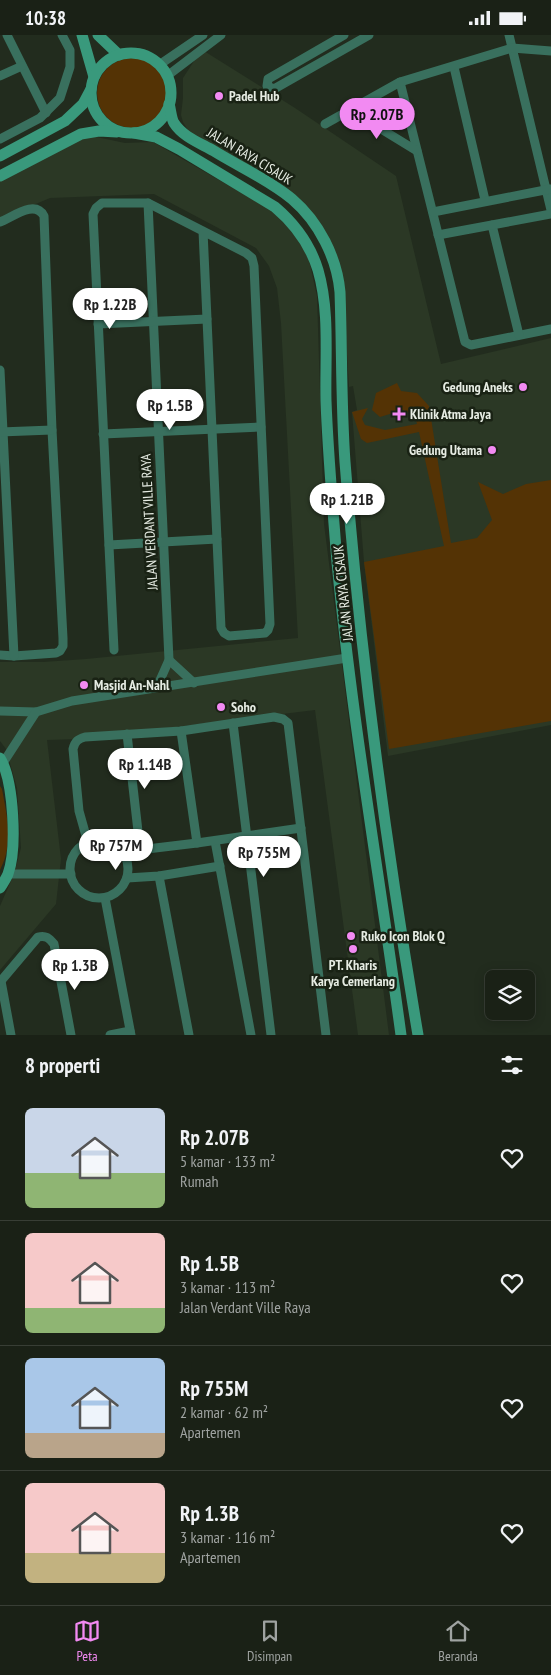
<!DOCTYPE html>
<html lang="id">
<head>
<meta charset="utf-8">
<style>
  :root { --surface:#1a2116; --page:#272e23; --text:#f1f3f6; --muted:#9fa3a1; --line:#383e35; --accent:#f28af2 }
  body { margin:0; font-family:"PT Sans Narrow",sans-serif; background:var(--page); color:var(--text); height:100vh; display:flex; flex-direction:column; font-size:19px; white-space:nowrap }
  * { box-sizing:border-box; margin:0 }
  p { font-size:16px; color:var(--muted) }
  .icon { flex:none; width:28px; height:28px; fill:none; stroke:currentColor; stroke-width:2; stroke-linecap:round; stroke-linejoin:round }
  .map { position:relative; height:1000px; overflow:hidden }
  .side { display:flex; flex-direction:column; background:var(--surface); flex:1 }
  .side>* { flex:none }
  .buttons { position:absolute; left:485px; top:935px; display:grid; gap:10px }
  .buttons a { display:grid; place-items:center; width:50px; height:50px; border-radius:8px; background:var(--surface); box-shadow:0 2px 12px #0003,0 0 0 1px var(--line); font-size:25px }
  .price { position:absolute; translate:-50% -42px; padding:0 11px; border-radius:18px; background:#fff; color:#222; font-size:16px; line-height:32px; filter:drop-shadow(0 1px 2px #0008) }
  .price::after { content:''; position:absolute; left:50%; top:30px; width:15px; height:11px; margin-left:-8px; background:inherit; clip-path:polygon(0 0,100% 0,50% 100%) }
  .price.active { background:var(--accent); color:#111 }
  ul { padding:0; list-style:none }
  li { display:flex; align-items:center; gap:15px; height:125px; padding:0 25px }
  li+li { border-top:1px solid var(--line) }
  li span { display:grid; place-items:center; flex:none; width:140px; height:100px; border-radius:8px; color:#555 }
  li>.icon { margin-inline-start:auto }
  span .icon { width:60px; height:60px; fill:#fffc; stroke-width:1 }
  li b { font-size:21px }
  h2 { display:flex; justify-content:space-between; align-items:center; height:60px; padding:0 25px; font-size:21px }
  .status { display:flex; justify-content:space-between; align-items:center; height:35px; padding:0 25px; background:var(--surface); direction:ltr }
  .status svg { height:14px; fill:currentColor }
  .dock { display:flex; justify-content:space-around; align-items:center; height:70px; border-top:1px solid var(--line); background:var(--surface); font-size:14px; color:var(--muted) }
  .dock a { display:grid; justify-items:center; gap:2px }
  .dock .active { color:var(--accent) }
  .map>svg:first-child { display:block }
  .built { fill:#2b3825 }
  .green { fill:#543305 }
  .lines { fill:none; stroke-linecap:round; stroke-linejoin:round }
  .street { stroke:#39705e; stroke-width:9 }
  .secondary { stroke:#39997c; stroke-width:11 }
  .poi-dot { fill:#f28af2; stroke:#192214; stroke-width:2 }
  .labels { text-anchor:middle; stroke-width:5; stroke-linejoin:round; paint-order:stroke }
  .poi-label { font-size:14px; font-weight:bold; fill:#e6ece3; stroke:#192214; text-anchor:start }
  .street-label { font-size:14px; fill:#e6ece3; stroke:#192214 }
</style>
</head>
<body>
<div class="status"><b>10:38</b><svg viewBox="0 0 49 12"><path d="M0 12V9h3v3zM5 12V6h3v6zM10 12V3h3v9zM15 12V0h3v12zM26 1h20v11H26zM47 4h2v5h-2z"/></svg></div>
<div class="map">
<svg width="551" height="1000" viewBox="0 0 551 1000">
  <rect width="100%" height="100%" fill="#222c1e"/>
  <g class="built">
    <polygon points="204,16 295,73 396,141 441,329 551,303 551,690 388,721 364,527 352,377 357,375 353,351 349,352 343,255 302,170 189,97 183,87 181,80 183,63 183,43 198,20"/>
    <polygon points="87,100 125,108 153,107 271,175 294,196 309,225 317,261 324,489 389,1000 358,1000 315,675 77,704 47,705 61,824 56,869 0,935 0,871 14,839 21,813 17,753 6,714 0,706 0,627 43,627 86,624 298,603 281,288 277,253 269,231 256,213 154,159 50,163 0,184 0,141"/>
  </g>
  <g class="green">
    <circle cx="132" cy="58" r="35"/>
    <polygon points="397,348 401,356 417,358 429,371 451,508 477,503 492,485 478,447 503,459 526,449 551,445 551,686 389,714 364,527 444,511 419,397 367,408 361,404 352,377 368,373 362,384 365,390 385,395 417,389 415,381 403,375 380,382 372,375 376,358"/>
    <path d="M0,751L2,754C7,781 14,809 0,835Z"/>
  </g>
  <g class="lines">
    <g class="street">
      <polyline points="7,0 46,78"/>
      <polyline points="344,0 268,44 267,51 274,54 369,0"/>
      <polyline points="509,0 551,175"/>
      <polyline points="159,30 203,0"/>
      <polyline points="454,32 485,165"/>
      <polyline points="0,41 22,31"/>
      <polyline points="167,41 221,0"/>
      <polyline points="400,47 465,307 471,310 551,294"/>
      <polyline points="350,75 417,116"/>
      <polyline points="325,89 400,47 512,13 551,16"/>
      <polyline points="0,104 40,83 60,63 70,32 70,15 62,0"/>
      <polyline points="148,168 169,625 157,652"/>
      <polyline points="433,177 550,154"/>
      <path d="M0,187C13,182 35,164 44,181L52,395L63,603V611L60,616L56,618L14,621L0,620"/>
      <polyline points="492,190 519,300"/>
      <polyline points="438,200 551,179"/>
      <polyline points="98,289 207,284"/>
      <polyline points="0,335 14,621"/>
      <polyline points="0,397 52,395"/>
      <polyline points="103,399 261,392"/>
      <polyline points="109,510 217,504"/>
      <polyline points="114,615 93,179 96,173 102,168 148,168 246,218 252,223 254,231 270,589 268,595 265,598 229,601 224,598 221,593 203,196"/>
      <polyline points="169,625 194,648"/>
      <polyline points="0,676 36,677 72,666 347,623"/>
      <polyline points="233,688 271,1000"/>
      <polyline points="181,696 197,808"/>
      <polyline points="127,699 140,814"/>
      <polyline points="3,728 36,677"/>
      <circle cx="99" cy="834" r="29"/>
      <polyline points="215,806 251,1000"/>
      <path d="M88,808L79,776L73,714C75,706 78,704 85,702L181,696L274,682L283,684L288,688L326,1000"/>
      <polyline points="122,817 197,808 301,793"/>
      <polyline points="8,839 71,839"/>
      <polyline points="159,841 189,1000"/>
      <polyline points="127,843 159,841 220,831"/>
      <polyline points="105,863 131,1000"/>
      <polyline points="1,946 11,1000"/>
      <path d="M0,947L38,902C46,900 49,903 54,909L71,1000"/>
      <polyline points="110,1000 130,996"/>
    </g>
    <g class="secondary">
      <polyline points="82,0 94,42"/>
      <polyline points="98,0 119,20"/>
      <circle cx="131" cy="58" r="40"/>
      <path d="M169,69C171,75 171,83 174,88C183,102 200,108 214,116C240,132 269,145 292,164C319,187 337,223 340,257C342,314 341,371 345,427C360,619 386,810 418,1000"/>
      <path d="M134,98L156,102L179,114L275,172C295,189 310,209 318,235C330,276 325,323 326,366C328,420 333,474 337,527C352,686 380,843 401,1000"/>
      <polyline points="0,121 65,86 83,69 91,54"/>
      <polyline points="0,141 81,99 99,96 117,97"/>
      <path d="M0,723C14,746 17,814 8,839C6,844 3,848 0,853"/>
    </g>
  </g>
  <g class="poi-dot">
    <circle cx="219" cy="61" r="5"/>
    <circle cx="523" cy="352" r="5"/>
    <path d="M396.5 371.5h5v5h5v5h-5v5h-5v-5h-5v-5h5z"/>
    <circle cx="492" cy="415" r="5"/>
    <circle cx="84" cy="650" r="5"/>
    <circle cx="221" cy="672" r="5"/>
    <circle cx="351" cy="901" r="5"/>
    <circle cx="353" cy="914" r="5"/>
  </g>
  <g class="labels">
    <g class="poi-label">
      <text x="229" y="66">Padel Hub</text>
      <text x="513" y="357" text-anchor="end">Gedung Aneks</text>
      <text x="410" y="384">Klinik Atma Jaya</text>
      <text x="482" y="420" text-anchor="end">Gedung Utama</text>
      <text x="94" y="655">Masjid An-Nahl</text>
      <text x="231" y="677">Soho</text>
      <text x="361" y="906">Ruko Icon Blok Q</text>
      <text x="353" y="935" text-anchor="middle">PT. Kharis<tspan x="353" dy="16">Karya Cemerlang</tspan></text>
    </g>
    <g class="street-label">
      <text transform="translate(250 121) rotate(31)" y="5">JALAN RAYA CISAUK</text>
      <text transform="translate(149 487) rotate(-93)" y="5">JALAN VERDANT VILLE RAYA</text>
      <text transform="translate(343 558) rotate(-96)" y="5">JALAN RAYA CISAUK</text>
    </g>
  </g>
</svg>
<div class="buttons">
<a><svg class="icon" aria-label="layers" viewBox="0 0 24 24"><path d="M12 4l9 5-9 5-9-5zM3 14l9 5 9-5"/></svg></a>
</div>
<b class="price active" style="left:377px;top:105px">Rp 2.07B</b>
<b class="price" style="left:110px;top:295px">Rp 1.22B</b>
<b class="price" style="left:170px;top:396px">Rp 1.5B</b>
<b class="price" style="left:347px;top:490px">Rp 1.21B</b>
<b class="price" style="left:145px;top:755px">Rp 1.14B</b>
<b class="price" style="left:116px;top:836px">Rp 757M</b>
<b class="price" style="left:264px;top:843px">Rp 755M</b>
<b class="price" style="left:75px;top:956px">Rp 1.3B</b>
</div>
<section class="side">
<h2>8 properti<svg class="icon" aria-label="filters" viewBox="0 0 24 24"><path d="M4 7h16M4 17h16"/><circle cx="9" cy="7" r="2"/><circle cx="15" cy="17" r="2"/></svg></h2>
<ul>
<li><span style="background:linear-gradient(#c9d6e8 65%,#8fb573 0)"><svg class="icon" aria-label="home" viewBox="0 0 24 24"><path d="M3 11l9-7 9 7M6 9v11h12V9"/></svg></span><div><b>Rp 2.07B</b><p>5 kamar · 133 m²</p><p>Rumah</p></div><svg class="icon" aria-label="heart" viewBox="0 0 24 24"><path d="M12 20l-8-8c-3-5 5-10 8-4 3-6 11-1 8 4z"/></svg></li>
<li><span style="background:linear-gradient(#f6c9c9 75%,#8fb573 0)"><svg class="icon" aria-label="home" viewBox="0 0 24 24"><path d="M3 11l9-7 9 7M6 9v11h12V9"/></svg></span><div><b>Rp 1.5B</b><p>3 kamar · 113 m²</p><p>Jalan Verdant Ville Raya</p></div><svg class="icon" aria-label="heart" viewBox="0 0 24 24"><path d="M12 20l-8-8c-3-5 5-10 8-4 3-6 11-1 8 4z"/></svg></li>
<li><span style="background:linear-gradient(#a9c7e8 75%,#b9a48a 0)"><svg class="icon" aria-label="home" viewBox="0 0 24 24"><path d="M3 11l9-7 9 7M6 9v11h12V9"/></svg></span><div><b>Rp 755M</b><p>2 kamar · 62 m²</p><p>Apartemen</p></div><svg class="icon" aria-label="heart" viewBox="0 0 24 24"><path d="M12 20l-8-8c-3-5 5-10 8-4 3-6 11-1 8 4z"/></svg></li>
<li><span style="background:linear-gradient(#f6c9c9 70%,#c2b280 0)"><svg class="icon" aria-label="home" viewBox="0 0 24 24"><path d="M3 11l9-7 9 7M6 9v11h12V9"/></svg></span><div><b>Rp 1.3B</b><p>3 kamar · 116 m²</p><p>Apartemen</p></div><svg class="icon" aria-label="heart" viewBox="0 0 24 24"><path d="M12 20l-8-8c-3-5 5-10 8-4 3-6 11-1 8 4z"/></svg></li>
</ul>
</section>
<nav class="dock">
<a class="active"><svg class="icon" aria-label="map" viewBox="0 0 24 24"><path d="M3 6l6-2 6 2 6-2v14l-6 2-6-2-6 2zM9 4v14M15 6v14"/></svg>Peta</a>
<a><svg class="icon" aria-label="saved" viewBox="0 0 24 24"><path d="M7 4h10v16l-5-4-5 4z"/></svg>Disimpan</a>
<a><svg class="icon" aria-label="home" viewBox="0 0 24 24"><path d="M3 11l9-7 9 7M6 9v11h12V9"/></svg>Beranda</a>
</nav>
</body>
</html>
